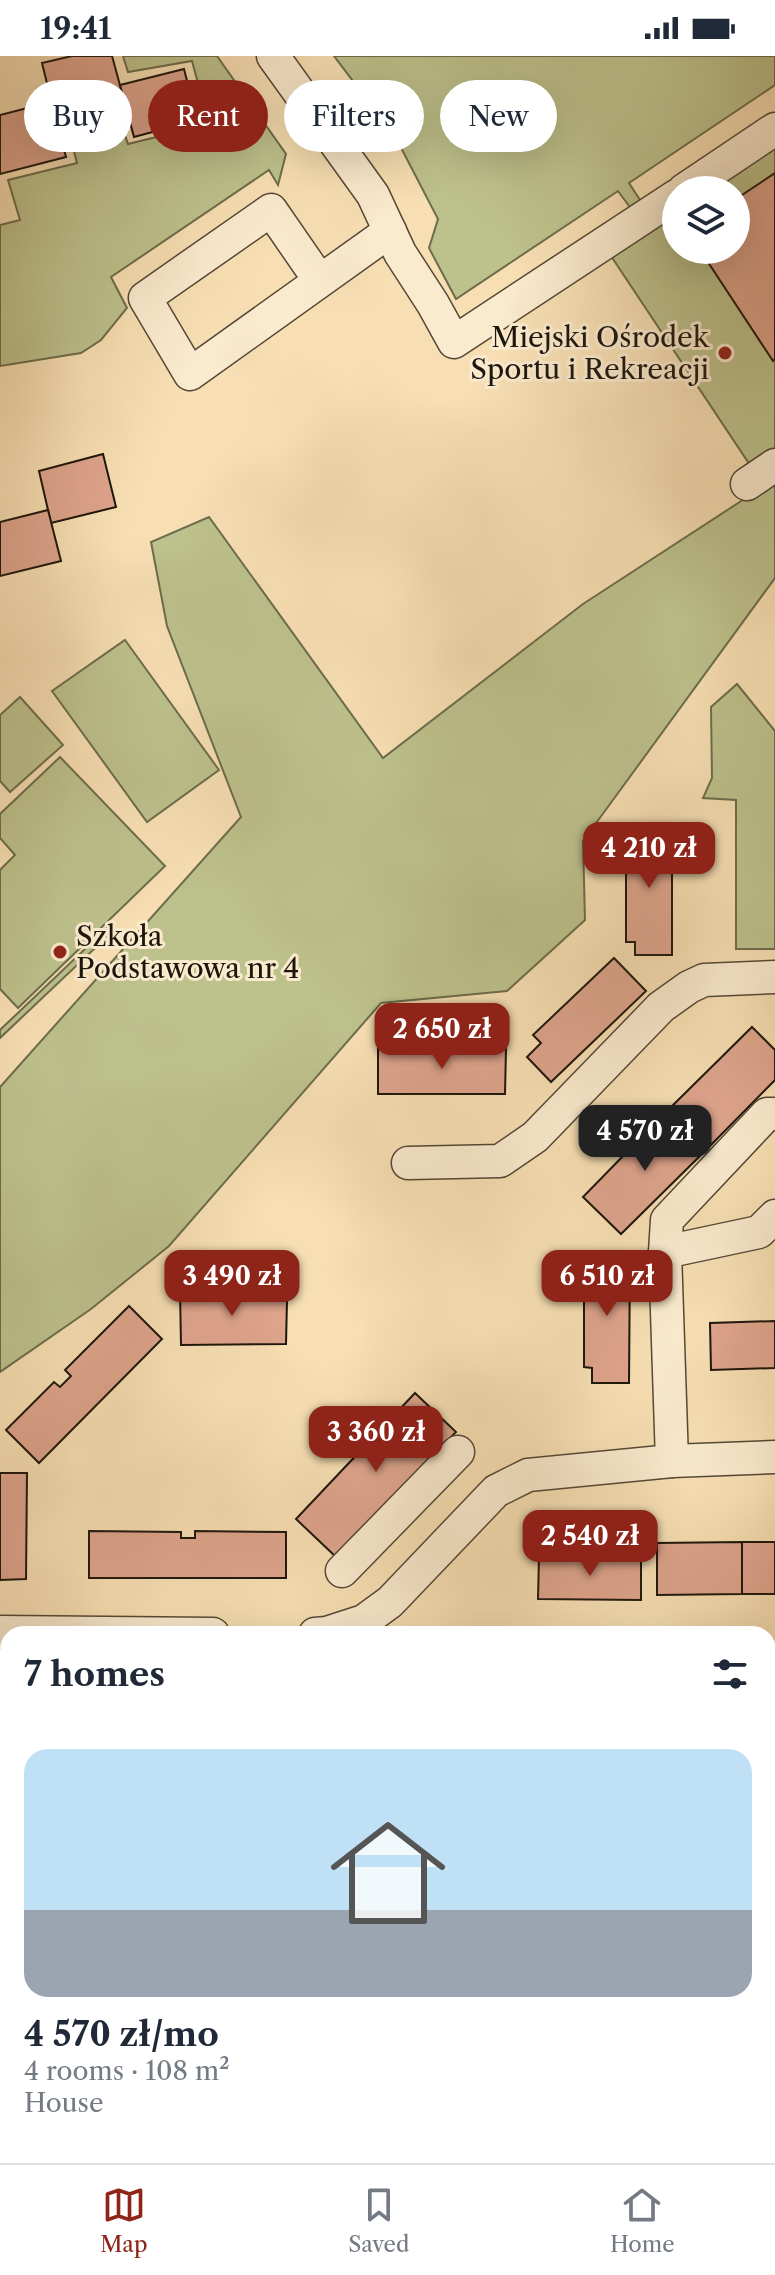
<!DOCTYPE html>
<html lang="en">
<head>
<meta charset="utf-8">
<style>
  :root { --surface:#fff; --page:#f6f6f7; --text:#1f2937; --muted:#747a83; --line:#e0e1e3; --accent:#8f2418 }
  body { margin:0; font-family:"Libre Caslon Text",serif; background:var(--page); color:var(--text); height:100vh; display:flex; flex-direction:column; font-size:30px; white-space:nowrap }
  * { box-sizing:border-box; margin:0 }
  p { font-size:26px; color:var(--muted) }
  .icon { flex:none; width:44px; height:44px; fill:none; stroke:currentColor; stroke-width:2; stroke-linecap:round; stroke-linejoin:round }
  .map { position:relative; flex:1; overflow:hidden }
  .panel { position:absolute; left:0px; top:1570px; width:776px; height:538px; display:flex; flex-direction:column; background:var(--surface); border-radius:24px 24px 0 0; box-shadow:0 8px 32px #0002 }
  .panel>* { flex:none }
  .top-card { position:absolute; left:24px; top:24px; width:728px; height:72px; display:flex; gap:16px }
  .tools { position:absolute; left:662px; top:120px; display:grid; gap:16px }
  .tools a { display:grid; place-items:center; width:88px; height:88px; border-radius:50%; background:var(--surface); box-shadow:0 8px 32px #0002; font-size:40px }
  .price { position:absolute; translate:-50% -68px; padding:0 18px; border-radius:16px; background:var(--accent); color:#fff; font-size:26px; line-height:52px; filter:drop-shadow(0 2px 4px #0008) }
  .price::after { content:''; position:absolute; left:50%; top:48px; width:24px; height:18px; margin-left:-12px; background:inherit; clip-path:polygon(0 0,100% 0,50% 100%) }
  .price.active { background:#222; color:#fff }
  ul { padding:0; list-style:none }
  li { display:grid; align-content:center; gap:16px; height:424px; padding:0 24px }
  li span { display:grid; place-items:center; height:248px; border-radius:24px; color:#555 }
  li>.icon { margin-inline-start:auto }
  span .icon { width:144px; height:144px; fill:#fffc; stroke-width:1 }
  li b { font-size:34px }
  h2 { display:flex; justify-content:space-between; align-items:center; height:96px; padding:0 24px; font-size:34px }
  .tag { padding:0 28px; border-radius:36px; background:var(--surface); box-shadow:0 8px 32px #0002; font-size:28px; line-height:72px }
  .tag.active { background:var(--accent); color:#fff }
  .status { display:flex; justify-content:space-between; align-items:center; height:56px; padding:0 40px; background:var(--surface); direction:ltr }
  .status svg { height:22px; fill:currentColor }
  .menu { display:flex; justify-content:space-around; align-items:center; height:112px; border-top:2px solid var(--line); background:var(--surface); font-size:22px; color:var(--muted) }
  .menu a { display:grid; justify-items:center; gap:4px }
  .menu .active { color:var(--accent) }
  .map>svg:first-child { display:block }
  .green { fill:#bdc18c; stroke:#6d6c4c; stroke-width:2 }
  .building { fill:#dea48c; stroke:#1d160c; stroke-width:2 }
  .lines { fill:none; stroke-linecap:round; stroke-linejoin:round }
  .minor-casing { stroke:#544836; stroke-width:35 }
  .minor { stroke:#faeace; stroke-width:32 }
  .poi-dot { fill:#8f2418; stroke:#faeace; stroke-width:3 }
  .labels { text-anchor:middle; stroke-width:6; stroke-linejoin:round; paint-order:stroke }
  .poi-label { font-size:28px; fill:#1d160c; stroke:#faeace; text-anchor:end }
</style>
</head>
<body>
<div class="status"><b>19:41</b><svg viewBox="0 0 49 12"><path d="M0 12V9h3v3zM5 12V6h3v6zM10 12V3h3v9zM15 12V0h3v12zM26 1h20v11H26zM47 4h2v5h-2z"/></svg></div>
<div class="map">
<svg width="775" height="2107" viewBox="0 0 775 2107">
  <rect width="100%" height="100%" fill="#f7dfb3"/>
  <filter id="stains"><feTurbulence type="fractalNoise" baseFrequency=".0025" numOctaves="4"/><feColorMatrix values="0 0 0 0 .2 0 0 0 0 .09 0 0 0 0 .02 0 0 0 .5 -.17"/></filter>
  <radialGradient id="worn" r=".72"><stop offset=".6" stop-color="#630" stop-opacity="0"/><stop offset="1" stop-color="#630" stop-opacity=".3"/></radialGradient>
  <g class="green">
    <polygon points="123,0 217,0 286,98 278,129 269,114 111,221 127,252 101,284 81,297 0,310 0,169 20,164 8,124 77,107 67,68 117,55 128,88 209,68 192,5 128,16"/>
    <polygon points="334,0 775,0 775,29 629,127 642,147 632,154 618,135 456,243 429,192 438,163 396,82"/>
    <polygon points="775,87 775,396 752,412 609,197 676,153 676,194 736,194 736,134 704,134"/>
    <polygon points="775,423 775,522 583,785 585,864 507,935 381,947 169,1190 91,1253 0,1316 0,1031 241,761 167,570 151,486 209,461 383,702 583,548"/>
    <polygon points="125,584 219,714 147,766 52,635"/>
    <polygon points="737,628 775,675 775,893 736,893 736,744 703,742 712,722 711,651"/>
    <polygon points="20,641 63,689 10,736 0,725 0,659"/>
    <polygon points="60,701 165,810 18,952 0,933 0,814 15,799 0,782 0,758"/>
    <polygon points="107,872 111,877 0,982 0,974"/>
  </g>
  <g class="building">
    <polygon points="72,0 112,0 124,44 56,64 42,7"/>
    <polygon points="184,13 197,64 134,81 120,29"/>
    <polygon points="51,46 66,101 0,118 0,59"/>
    <polygon points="775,117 775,303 773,305 700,194 736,194 736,143"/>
    <polygon points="103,398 116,451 51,467 39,415"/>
    <polygon points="48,454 61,505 0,520 0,466"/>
    <polygon points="672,770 672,899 635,899 635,886 626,886 626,771"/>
    <polygon points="614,902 646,935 551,1026 527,1001 541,987 533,979"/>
    <polygon points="752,971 775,994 775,1024 706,1094 667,1055"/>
    <polygon points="378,991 506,992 505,1038 378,1038"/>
    <polygon points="667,1055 706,1094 621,1178 583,1141"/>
    <polygon points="584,1199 630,1199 629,1327 592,1327 592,1312 584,1311"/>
    <polygon points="180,1235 271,1235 271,1243 287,1244 286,1288 181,1289"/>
    <polygon points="129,1250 162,1283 39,1407 6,1374 54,1326 60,1331 71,1320 65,1314"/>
    <polygon points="775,1265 775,1312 711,1314 710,1267"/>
    <polygon points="415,1337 456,1376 335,1500 296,1463"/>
    <polygon points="0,1417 27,1417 26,1523 0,1524"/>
    <polygon points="89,1475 181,1476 181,1482 195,1482 195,1475 286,1476 286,1522 89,1522"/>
    <polygon points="742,1486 742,1538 657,1539 657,1487"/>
    <rect x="742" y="1486" width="33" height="52"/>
    <polygon points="539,1500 641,1502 641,1544 538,1543"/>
    <rect x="2" y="1655" width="6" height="61"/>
    <rect x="768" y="1700" width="7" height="61"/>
    <rect x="768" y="1839" width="7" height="72"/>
    <rect x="0" y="1897" width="5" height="57"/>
    <polygon points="5,1897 8,1897 8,1953 5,1954"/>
    <rect x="768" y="1981" width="7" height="77"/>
    <polygon points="6,2088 8,2100 40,2100 40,2107 7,2107"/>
    <rect x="40" y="2100" width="34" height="7"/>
    <rect x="74" y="2100" width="34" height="7"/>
    <rect x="108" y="2100" width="43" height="7"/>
    <rect x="151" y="2100" width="34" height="7"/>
    <rect x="185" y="2100" width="34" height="7"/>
    <rect x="219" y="2100" width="33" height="7"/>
    <rect x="252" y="2100" width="34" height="7"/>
    <rect x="286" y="2100" width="34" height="7"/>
    <rect x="320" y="2100" width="33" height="7"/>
    <polygon points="353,2100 399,2100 400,2107 353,2107"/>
  </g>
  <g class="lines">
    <g class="minor-casing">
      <g id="minor">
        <polyline points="273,0 373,139 400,197 433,248 454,286 676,140"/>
        <polyline points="684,134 775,73"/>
        <polyline points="320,225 271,154 145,242 190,318 390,175"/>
        <polyline points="747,428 775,409"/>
        <polyline points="408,1107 500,1105 535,1081 661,951 689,931 704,924 775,921"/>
        <polyline points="665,1196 759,1176 775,1160"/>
        <polyline points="672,1405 665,1196 667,1164 767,1058 775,1058"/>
        <polyline points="342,1515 458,1396"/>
        <polyline points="0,1576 213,1578"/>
        <polyline points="315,1578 327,1577 364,1565 390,1546 496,1435 528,1419 672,1405 775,1401"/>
        <polyline points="768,1945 775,1945"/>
        <polyline points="0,2021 8,2021"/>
        <polyline points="446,2107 446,2100"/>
      </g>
    </g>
    <use href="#minor" class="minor"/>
  </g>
  <g class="poi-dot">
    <circle cx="725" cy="297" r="8"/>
    <circle cx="60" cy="896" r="8"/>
  </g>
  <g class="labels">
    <g class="poi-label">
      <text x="709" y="291">Miejski Ośrodek<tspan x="709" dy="32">Sportu i Rekreacji</tspan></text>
      <text x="76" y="890" text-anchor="start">Szkoła<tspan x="76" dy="32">Podstawowa nr 4</tspan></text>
    </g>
  </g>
  <rect width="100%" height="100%" filter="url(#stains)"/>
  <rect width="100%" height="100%" fill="url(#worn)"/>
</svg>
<div class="tools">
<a><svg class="icon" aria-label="layers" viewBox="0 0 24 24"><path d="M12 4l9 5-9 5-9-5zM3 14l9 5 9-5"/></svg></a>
</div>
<b class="price" style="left:649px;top:834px">4 210 zł</b>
<b class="price" style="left:442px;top:1015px">2 650 zł</b>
<b class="price active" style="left:645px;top:1117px">4 570 zł</b>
<b class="price" style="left:232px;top:1262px">3 490 zł</b>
<b class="price" style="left:607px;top:1262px">6 510 zł</b>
<b class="price" style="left:376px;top:1418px">3 360 zł</b>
<b class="price" style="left:590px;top:1522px">2 540 zł</b>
<div class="top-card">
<a class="tag">Buy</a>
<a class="tag active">Rent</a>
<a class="tag">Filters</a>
<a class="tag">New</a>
</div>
<section class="panel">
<h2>7 homes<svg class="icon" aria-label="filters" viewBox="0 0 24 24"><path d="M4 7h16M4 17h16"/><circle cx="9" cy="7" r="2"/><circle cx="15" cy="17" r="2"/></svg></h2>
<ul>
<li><span style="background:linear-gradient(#bfe0f5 65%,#9aa5b1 0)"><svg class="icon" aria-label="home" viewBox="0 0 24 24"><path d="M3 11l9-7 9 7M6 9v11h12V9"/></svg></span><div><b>4 570 zł/mo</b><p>4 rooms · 108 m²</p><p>House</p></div></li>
</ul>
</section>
</div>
<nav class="menu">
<a class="active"><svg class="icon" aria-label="map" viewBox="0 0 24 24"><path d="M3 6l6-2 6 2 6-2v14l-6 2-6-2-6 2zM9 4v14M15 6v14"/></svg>Map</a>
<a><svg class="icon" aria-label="saved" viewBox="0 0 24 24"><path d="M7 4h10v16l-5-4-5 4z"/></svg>Saved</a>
<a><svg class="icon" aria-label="home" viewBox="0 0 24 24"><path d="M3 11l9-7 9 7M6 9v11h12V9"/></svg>Home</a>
</nav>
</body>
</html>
